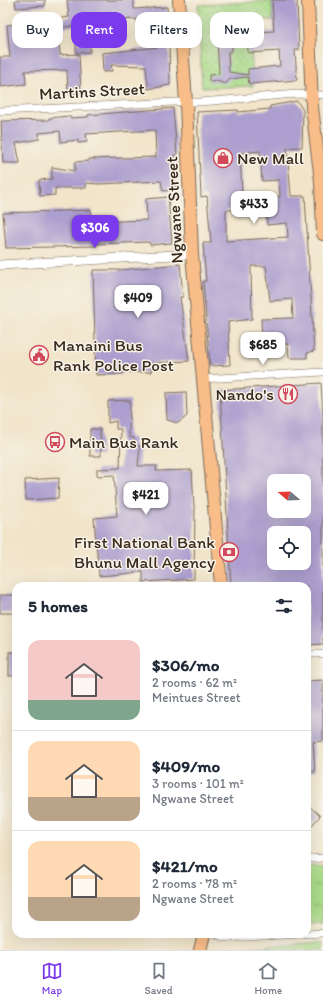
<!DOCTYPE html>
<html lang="en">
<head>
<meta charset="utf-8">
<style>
  :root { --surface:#fff; --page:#f6f6f7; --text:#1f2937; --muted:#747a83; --line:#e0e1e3; --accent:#7c3aed }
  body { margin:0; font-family:Itim,sans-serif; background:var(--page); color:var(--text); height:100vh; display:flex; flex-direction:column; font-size:15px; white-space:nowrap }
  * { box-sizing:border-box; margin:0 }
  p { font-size:13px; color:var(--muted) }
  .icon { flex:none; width:22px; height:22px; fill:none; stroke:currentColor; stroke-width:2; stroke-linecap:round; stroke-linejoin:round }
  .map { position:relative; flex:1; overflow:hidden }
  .details { position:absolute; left:12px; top:582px; width:299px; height:356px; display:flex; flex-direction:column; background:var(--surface); border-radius:12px; box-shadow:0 4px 16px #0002 }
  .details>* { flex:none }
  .hud { position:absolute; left:12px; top:12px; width:299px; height:36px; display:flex; gap:8px }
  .needle { width:26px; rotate:289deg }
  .buttons { position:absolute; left:267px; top:474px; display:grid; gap:8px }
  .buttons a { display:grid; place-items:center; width:44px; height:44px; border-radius:8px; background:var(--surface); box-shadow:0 4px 16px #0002; font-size:20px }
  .price { position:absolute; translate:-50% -34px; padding:0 9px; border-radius:8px; background:#fff; color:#222; font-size:13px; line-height:26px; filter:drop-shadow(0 1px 2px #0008) }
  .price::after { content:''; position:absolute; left:50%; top:24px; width:12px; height:9px; margin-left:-6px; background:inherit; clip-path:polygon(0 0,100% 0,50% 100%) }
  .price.selected { background:var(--accent); color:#fff }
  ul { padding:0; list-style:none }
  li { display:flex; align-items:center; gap:12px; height:100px; padding:0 16px }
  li+li { border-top:1px solid var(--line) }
  li span { display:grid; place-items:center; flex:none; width:112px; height:80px; border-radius:12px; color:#555 }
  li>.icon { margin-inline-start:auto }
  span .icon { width:48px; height:48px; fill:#fffc; stroke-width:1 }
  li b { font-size:17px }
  h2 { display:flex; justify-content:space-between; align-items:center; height:48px; padding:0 16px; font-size:17px }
  .chip { padding:0 14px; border-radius:12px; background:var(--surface); box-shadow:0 4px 16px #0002; font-size:14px; line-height:36px }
  .chip.selected { background:var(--accent); color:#fff }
  .tab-bar { display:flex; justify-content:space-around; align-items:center; height:56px; border-top:1px solid var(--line); background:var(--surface); font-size:11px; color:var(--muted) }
  .tab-bar a { display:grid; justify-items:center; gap:2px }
  .tab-bar .selected { color:var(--accent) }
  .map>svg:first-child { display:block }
  .grass { fill:url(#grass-dots); stroke:#728254 }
  .park { fill:url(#park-tufts); stroke:#728254 }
  .building { fill:#ac9ece; fill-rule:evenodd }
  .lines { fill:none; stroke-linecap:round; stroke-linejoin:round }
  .minor-casing { stroke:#7b6b5a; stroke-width:8 }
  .tertiary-casing { stroke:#7b6b5a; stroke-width:10 }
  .primary-casing { stroke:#7b6b5a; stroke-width:14 }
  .minor { stroke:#fff; stroke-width:7 }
  .tertiary { stroke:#fff; stroke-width:9 }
  .primary { stroke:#f8bd89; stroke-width:12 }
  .labels { text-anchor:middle; stroke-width:3; stroke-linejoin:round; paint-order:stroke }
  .street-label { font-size:17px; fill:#3b2a1e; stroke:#f7f3e8 }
  .poi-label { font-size:17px; fill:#3b2a1e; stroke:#f7f3e8; text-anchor:start }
</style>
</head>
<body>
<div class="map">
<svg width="323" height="950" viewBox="0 0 323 950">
  <defs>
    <pattern id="grass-dots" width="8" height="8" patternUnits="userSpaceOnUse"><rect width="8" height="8" fill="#aadb89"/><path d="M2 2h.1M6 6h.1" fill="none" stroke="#93bc76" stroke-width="1.8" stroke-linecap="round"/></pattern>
    <pattern id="park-tufts" width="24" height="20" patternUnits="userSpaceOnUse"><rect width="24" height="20" fill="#aadb89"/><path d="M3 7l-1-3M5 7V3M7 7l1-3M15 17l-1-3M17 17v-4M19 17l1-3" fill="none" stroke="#93bc76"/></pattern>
  </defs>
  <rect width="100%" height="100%" fill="#f7f3e8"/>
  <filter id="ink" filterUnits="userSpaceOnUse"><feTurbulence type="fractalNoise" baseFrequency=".025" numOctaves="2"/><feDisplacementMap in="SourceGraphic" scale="8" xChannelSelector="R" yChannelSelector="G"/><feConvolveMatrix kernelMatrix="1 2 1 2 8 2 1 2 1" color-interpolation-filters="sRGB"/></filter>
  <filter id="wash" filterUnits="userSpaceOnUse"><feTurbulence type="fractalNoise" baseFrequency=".012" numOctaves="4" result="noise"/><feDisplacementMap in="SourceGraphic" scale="16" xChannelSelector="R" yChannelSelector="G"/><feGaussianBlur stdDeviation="0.9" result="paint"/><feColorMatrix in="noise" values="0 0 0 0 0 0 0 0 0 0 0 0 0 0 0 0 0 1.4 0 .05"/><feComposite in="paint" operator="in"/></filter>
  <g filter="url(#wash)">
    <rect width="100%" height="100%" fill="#f1e4c9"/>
    <polygon class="grass" points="272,1 273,20 250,20 253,86 202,88 198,5"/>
    <g class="park">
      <polygon points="307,865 323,866 323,924 307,924"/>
      <polygon points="323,942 323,950 214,950"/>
    </g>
    <g id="blocks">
      <g class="building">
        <polygon points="15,0 45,0 45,6 16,8"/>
        <polygon points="67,0 134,0 134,9 167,7 169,38 137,37 137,19 119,20 118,13 92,14 92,17 87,17 87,24 58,28 60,55 79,54 81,93 68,94 67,70 25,71 26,84 0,87 0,57 10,57 7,25 49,21 49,20 69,17"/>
        <polygon points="272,0 297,0 299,50 295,50 297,80 249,84 248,77 230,79 225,84 217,81 209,82 209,75 219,74 217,40 224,40 225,44 232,44 232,51 228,52 229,72 248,75 248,69 280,66 279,51 248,53 247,23 256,22 256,32 274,31"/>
        <polygon points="76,43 90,43 90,52 76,53"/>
        <polygon points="169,46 170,85 148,89 146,66 111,65 112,71 103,72 102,53"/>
        <path d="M297,101L303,110L302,147L287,148L291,196H305L314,351L307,353V358H289L288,344L275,345L274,340H262L261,319L293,318L292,299L270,301L266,266H251L252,319L228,322L230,365L210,366L203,281H206L203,243H211L207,196L201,197L197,112L238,110V112L270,109V106ZM260,151L262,181L279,180L280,197H266L267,225L287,223L288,237L226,241V210L248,209L249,195L242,194L240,153Z"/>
        <polygon points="173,108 177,155 174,155 175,180 176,190 163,191 161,181 99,184 86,183 86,188 55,188 55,195 40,196 39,180 52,179 52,167 75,171 75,162 89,161 89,159 156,157 155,130 86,134 87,142 78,143 78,140 61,142 60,131 39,133 39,139 16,143 20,163 3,163 1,121 49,120 49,118 69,116 70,118 88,117 88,115"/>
        <polygon points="168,197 172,243 150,245 149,242 95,244 96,246 6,248 3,213 91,210 93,222 147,220 146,199"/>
        <path d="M180,264L183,297H180L189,361L152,363L151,372H123V374L96,375L93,270H120ZM148,286L149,301L121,304L120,288Z"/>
        <path d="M321,383L323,419V644L307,645V586H231L220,390ZM274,481H304V511H274ZM274,533H304V563H274Z"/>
        <polygon points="186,392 187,416 178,423 167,420 166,393"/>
        <polygon points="130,400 129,437 134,438 134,445 140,446 138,466 157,466 156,471 192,470 194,507 195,507 194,579 143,582 143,572 99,576 94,518 117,516 114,475 97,476 97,469 120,468 121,429 116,429 116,421 108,423 108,401"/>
        <polygon points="90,429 100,429 101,456 90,456"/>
        <polygon points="59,478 58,498 26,500 25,480"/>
        <rect x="0" y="595" width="16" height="18"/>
        <rect x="9" y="652" width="7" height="24"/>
        <polygon points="323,680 323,741 313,742 315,772 307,772 307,681"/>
        <polygon points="307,804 320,816 307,831"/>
      </g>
    </g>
  </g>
  <g filter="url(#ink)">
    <use href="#blocks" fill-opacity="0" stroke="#7b6b5a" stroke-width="1"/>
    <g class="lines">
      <g class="minor-casing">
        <g id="minor">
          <polyline points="0,111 175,102 200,102 297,94 323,95"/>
          <polyline points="203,379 323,372"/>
          <polyline points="307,654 323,654"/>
          <polyline points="307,859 323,858"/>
          <polyline points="216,934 225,938 303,934"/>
          <polyline points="307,934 323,933"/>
        </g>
      </g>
      <g class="tertiary-casing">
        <polyline id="tertiary" points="0,265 192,254"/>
      </g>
      <g class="primary-casing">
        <g id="primary">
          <polyline points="179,0 186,102 192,254 221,586"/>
          <polyline points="308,0 312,107 321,182 323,234"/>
          <polyline points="200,950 204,934"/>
        </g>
      </g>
      <use href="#minor" class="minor"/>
      <use href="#tertiary" class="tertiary"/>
      <use href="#primary" class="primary"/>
    </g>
  </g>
  <defs>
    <g id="shop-ring" transform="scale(1)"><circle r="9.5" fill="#f7f3e8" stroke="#d1495b" stroke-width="1.5"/><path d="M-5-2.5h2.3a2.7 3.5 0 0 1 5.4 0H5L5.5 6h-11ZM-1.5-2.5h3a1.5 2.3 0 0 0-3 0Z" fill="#d1495b"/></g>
    <g id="civic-ring" transform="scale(1)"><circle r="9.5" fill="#f7f3e8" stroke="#d1495b" stroke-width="1.5"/><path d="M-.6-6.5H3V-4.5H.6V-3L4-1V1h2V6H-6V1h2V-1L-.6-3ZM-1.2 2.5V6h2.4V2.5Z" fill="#d1495b"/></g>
    <g id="restaurant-ring" transform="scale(1)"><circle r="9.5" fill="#f7f3e8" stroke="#d1495b" stroke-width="1.5"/><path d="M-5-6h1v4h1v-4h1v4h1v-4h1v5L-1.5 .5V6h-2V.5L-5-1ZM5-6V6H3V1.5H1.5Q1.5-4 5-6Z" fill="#d1495b"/></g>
    <g id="bus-ring" transform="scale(1)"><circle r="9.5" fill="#f7f3e8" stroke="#d1495b" stroke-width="1.5"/><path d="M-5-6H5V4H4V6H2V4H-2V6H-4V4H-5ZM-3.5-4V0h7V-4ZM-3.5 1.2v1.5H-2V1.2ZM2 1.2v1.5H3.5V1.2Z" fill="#d1495b"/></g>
    <g id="bank-ring" transform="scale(1)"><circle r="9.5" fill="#f7f3e8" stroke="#d1495b" stroke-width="1.5"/><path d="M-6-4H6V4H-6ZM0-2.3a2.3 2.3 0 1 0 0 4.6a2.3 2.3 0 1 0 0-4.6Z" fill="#d1495b"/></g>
  </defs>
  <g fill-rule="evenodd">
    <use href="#shop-ring" x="223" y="158"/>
    <use href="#civic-ring" x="39" y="355"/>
    <use href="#restaurant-ring" x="288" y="394"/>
    <use href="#bus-ring" x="55" y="442"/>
    <use href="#bank-ring" x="229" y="552"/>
  </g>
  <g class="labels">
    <g class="street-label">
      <text transform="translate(92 91) rotate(-3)" y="6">Martins Street</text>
      <text transform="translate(174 210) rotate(-93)" y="6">Ngwane Street</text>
    </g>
    <g class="poi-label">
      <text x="237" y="164">New Mall</text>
      <text x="53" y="351">Manaini Bus<tspan x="53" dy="20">Rank Police Post</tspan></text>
      <text x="274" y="400" text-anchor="end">Nando's</text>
      <text x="69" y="448">Main Bus Rank</text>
      <text x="215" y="548" text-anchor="end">First National Bank<tspan x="215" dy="20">Bhunu Mall Agency</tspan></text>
    </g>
  </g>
</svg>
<div class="buttons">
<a><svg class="needle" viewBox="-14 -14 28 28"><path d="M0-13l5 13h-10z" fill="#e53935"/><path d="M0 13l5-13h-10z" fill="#747a83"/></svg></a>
<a><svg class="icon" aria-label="locate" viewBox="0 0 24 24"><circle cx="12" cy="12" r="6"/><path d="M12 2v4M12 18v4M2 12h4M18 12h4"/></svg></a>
</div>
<b class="price" style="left:254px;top:225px">$433</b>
<b class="price selected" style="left:95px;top:249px">$306</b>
<b class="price" style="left:138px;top:319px">$409</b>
<b class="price" style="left:263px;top:366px">$685</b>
<b class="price" style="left:146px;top:516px">$421</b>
<div class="hud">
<a class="chip">Buy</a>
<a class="chip selected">Rent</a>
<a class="chip">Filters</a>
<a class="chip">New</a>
</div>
<section class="details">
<h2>5 homes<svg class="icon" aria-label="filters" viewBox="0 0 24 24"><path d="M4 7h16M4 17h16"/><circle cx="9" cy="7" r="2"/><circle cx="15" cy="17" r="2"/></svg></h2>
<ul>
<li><span style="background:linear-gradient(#f6c9c9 75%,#7fa58c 0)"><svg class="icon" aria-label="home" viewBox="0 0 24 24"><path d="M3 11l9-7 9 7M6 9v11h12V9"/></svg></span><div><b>$306/mo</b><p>2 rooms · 62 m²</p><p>Meintues Street</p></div></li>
<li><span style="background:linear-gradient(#ffd9b3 70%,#b9a48a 0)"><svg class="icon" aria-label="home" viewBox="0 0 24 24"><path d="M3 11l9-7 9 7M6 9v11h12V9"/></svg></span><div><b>$409/mo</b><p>3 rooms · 101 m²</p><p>Ngwane Street</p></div></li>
<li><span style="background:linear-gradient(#ffd9b3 70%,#b9a48a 0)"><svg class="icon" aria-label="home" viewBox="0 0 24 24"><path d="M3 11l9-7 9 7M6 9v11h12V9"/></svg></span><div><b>$421/mo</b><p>2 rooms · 78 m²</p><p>Ngwane Street</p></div></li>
</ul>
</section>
</div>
<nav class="tab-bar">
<a class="selected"><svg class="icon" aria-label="map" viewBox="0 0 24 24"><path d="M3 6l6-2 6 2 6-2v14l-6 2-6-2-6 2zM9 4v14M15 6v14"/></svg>Map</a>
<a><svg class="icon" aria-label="saved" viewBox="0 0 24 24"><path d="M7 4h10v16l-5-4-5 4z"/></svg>Saved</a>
<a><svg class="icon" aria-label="home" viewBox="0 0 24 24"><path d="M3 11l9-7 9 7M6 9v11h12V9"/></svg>Home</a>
</nav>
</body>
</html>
